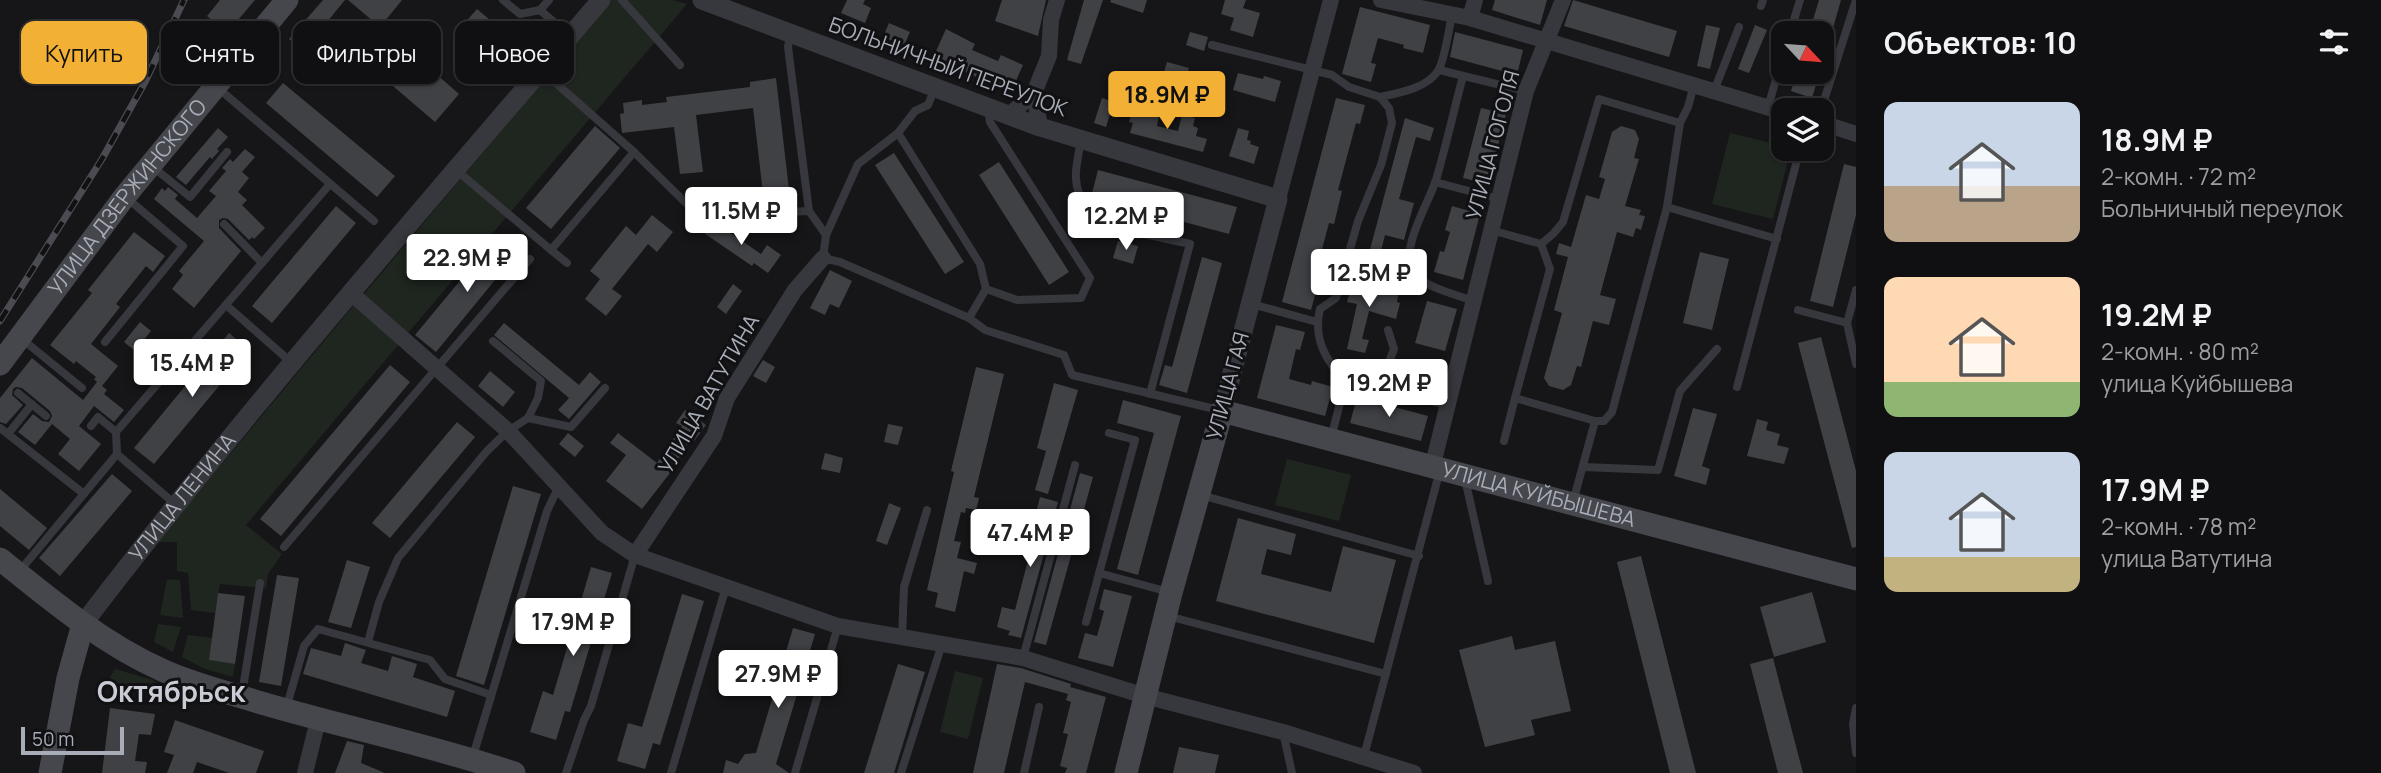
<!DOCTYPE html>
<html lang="ru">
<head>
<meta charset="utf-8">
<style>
  :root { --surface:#101012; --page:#19191b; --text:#f1f3f6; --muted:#9c9d9f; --line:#303032; --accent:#f2b134 }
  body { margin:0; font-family:Manrope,sans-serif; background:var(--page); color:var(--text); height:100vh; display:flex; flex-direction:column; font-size:26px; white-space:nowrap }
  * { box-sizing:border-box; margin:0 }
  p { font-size:23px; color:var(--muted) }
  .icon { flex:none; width:38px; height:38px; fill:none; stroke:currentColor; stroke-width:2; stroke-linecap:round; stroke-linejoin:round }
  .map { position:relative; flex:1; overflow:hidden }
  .side { display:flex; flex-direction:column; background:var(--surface); width:525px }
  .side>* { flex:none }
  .guide { position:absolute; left:21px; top:21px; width:665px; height:63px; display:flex; gap:14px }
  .needle { width:46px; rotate:116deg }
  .tools { position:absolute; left:1771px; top:21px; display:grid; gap:14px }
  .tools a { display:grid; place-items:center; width:63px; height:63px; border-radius:14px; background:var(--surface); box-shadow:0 2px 5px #0004,0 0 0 2px var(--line); font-size:35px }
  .scale { position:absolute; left:21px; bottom:18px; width:103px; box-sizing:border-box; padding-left:7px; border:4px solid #a8adb8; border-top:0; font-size:19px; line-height:24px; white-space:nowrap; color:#a8adb8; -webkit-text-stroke:5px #111113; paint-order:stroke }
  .price { position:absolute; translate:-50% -60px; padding:0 16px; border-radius:7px; background:#fff; color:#222; font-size:23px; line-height:46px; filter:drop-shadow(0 2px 4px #0008) }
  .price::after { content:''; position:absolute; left:50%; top:42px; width:21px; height:16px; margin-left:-10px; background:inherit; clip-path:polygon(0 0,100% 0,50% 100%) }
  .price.on { background:var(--accent); color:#111 }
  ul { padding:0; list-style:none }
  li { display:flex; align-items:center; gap:21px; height:175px; padding:0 28px }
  li span { display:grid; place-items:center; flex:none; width:196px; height:140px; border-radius:14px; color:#555 }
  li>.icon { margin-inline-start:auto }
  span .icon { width:84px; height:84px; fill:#fffc; stroke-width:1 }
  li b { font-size:30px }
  h2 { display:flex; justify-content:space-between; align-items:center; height:84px; padding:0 28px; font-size:30px }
  .chip { padding:0 24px; border-radius:14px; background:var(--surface); box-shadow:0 2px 5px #0004,0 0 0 2px var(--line); font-size:24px; line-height:63px }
  .chip.on { background:var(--accent); color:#111 }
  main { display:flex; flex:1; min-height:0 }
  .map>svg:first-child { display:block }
  .green { fill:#1e261f }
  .building { fill:#404145 }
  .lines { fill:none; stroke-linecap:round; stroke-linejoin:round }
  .service { stroke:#37383d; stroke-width:8 }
  .minor { stroke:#37383d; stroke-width:16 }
  .tertiary { stroke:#37383d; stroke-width:19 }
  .secondary { stroke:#45474d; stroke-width:23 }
  .rail-casing { stroke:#4a4c52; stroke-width:7 }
  .rail { stroke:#111113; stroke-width:4.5; stroke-dasharray:13; stroke-linecap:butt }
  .labels { text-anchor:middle; stroke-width:6; stroke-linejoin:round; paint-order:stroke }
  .street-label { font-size:21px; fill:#a8adb8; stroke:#111113 }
  .district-label { font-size:28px; font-weight:bold; fill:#c9ccd4; stroke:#111113 }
</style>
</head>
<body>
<main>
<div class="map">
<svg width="1856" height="773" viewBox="0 0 1856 773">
  <rect width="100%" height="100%" fill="#161618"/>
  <g class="green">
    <polygon points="611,0 673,0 687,4 408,333 364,294"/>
    <polygon points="1730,133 1783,146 1783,149 1791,149 1773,219 1712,204"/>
    <polygon points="354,305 399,344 246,525 282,554 268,574 266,588 220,584 215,613 191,610 188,573 177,571 177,542 157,542"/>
    <polygon points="1287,459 1351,475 1339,521 1275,505"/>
    <polygon points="167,579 180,580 183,618 160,615"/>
    <polygon points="158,624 181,627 173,652 154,642"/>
    <polygon points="188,635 212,638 209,660 235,664 233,677 205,669 182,657"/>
    <polygon points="115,669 153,680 163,689 162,693 156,695 108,686 106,684"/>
    <polygon points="955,671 983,678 968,739 940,732"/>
  </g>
  <g class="building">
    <polygon points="220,0 255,0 227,33 207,16"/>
    <polygon points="323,0 345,0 313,39 322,46 312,59 289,39"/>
    <polygon points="348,0 402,0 380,27"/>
    <polygon points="847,0 865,0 863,4 871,8 865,23 841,13"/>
    <polygon points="1002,0 1046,0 1038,36 995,21"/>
    <polygon points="1084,0 1103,0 1081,64 1067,60"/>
    <polygon points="1111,0 1147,0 1143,13 1110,2"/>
    <polygon points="1225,0 1246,0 1243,8 1260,13 1253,37 1230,30 1234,18 1221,14"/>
    <polygon points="1495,0 1547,0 1540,25 1492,10"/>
    <polygon points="1573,0 1677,31 1669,57 1564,26"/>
    <polygon points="1819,0 1841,0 1825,56 1822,55 1822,33 1809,33"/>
    <polygon points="1360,7 1430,25 1423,53 1403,48 1404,45 1378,38 1371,63 1376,64 1371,82 1342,74"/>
    <polygon points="477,9 515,41 486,77 465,59 481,40 463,25"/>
    <polygon points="889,23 910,32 904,46 883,37"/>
    <polygon points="1706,25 1720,28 1710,69 1697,66"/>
    <polygon points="1755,25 1767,30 1749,73 1738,69"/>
    <polygon points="946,29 975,44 972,50 998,61 1001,55 1023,65 1011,92 933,58"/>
    <polygon points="1190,32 1208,37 1204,51 1186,45"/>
    <polygon points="1455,32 1523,50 1517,75 1450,57"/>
    <polygon points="404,46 459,94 435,122 379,74"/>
    <polygon points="1167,62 1189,68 1183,86 1162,79"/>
    <polygon points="1797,72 1820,72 1812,98 1791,91"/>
    <polygon points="1238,73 1263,79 1264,76 1281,81 1275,102 1233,90"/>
    <polygon points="776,78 789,190 763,193 753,108 696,115 703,172 680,174 674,127 622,133 620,114 624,113 623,103 642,100 642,105 667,102 666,97 750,87 750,82"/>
    <polygon points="283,83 395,176 377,197 266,103"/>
    <polygon points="1102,98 1114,102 1106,127 1094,123"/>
    <polygon points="1336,98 1365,105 1360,124 1356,123 1338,190 1342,191 1334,224 1329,223 1311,291 1316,292 1311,310 1282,302"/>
    <polygon points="1481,108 1506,114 1488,184 1463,178"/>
    <polygon points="1132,109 1159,116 1157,126 1178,131 1182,115 1195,118 1193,126 1198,128 1196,136 1207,139 1203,152 1130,133 1133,123 1129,122"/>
    <polygon points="1405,118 1434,128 1430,141 1416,137 1399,199 1414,203 1404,240 1385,235 1379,259 1368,257"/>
    <polygon points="595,126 620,148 551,229 526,208"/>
    <polygon points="1621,126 1635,130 1639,139 1634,158 1639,159 1625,206 1641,210 1639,215 1645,216 1641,230 1636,228 1633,237 1617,232 1600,295 1616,299 1609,325 1593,321 1581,367 1577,366 1571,385 1563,390 1549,386 1544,378 1562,313 1554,310 1568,257 1556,254 1559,243 1571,247 1586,195 1599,199 1605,179 1599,177 1612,132"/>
    <polygon points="218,128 228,137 217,149 219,151 212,159 210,157 186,185 176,177"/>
    <polygon points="1238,128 1249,131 1247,140 1251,141 1250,144 1259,147 1254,164 1229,156"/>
    <polygon points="245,149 255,157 242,172 249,178 238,192 247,200 242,205 265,228 254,239 252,237 249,240 228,219 223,218 219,220 219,228 241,251 194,308 172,289 183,275 179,271 204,241 154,199 162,188 165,191 168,187 178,195 175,199 197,218 216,196 209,191 226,171 222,168 230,159 233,162"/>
    <polygon points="894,153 964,262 945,274 875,165"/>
    <polygon points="999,162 1069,272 1049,285 979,175"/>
    <polygon points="1844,164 1856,167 1856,215 1833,307 1810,301"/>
    <polygon points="1098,170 1237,207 1229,234 1091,197"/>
    <polygon points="336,206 356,223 272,323 252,306"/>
    <polygon points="1452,206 1480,214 1463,280 1434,272 1440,251 1444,252 1450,232 1445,230"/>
    <polygon points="652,215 673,232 657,252 648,244 612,289 622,296 606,316 585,299 600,279 590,271 626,226 636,235"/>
    <polygon points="709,218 761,254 767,245 781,255 768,273 754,263 752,266 701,231"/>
    <polygon points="134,232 165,256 153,272 146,266 116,304 120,307 91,344 118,366 102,386 107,390 104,394 124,410 114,422 94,406 79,426 101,444 79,471 58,454 70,439 52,424 35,445 18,432 33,414 42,421 49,422 52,416 50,411 22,388 16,387 13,389 12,395 23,405 6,424 0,422 0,398 32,358 83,400 97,382 94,379 96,377 76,361 74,364 50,345 92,293 88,290"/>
    <polygon points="498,235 518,252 436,352 415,335"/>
    <polygon points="1118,241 1138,246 1133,264 1113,258"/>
    <polygon points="1700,252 1729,259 1712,330 1683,323"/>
    <polygon points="1202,257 1222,263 1187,393 1159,385 1165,365 1172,367"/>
    <polygon points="830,270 852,281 839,308 830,304 825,315 810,308"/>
    <polygon points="1353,279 1399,291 1397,302 1400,303 1396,319 1369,311 1362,339 1369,340 1365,353 1347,349 1357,304 1347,302"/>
    <polygon points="733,284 742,291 726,314 717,307"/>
    <polygon points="1427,301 1457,309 1445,351 1415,343"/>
    <polygon points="140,322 151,331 135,351 124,342"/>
    <polygon points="504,323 579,385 590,372 601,382 569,419 558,410 569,398 494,335"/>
    <polygon points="1276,325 1305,332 1300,350 1296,349 1289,379 1311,385 1312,381 1333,387 1325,416 1257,398"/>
    <polygon points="229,333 249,350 154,464 134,448"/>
    <polygon points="1821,337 1856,471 1856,547 1852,548 1798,343"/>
    <polygon points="763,360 775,367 766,383 753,376"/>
    <polygon points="390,365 410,382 281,536 260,519"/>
    <polygon points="976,367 1004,374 974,497 979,498 976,510 966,508 965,513 961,512 954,541 961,542 957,558 977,563 974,574 964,571 955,612 935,607 938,593 927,590 954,472 951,471"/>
    <polygon points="490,371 515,392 503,407 478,386"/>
    <polygon points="1054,383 1078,390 1048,494 1035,490 1046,451 1037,448"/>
    <polygon points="1357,397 1428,416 1421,441 1350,423"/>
    <polygon points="1123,400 1181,416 1138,575 1117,569 1154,433 1117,423"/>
    <polygon points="1693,408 1717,414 1702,466 1710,469 1706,485 1674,476"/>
    <polygon points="685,410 706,425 694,441 691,438 670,473 642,509 606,481 626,455 610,443 618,433 657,463 682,426 676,423"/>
    <polygon points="1757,419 1768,422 1766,430 1780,434 1777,445 1789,448 1784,464 1747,456"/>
    <polygon points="457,422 475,437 390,538 372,523"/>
    <polygon points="888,424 903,427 898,445 884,442"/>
    <polygon points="568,433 584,446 575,457 559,444"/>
    <polygon points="825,453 843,458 840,473 821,469"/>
    <polygon points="1080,473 1093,477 1046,645 1034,642"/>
    <polygon points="112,474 132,491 60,576 39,558"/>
    <polygon points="513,486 541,494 484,685 456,676"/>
    <polygon points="0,489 47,528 29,550 0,526"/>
    <polygon points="1040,497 1058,502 1021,638 1008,635 1010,631 997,627 1002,607 1015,610 1033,541 1029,540"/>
    <polygon points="889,503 901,508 887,545 876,541"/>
    <polygon points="1238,518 1296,534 1291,555 1267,549 1261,574 1331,592 1343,546 1396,560 1374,643 1216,601"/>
    <polygon points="1641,556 1696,773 1670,773 1617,562"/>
    <polygon points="347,560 370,567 351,628 328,622"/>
    <polygon points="591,567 612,573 570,712 565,711 556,740 530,732 543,691 553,695"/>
    <polygon points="277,575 299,578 281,686 259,682"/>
    <polygon points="1104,589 1132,596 1113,667 1078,658 1085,633 1097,636 1104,611 1099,609"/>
    <polygon points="1812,592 1826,642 1774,657 1760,607"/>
    <polygon points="218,593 245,596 235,664 209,660"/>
    <polygon points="682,594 704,601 660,745 653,743 645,769 617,761 628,723 642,727"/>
    <polygon points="793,628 815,634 776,764 789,773 723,773 726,760 738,764 745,754 756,753"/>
    <polygon points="1512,636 1515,650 1555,641 1571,711 1531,720 1535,735 1485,747 1459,650"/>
    <polygon points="345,643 366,650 361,663 388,671 392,656 417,664 413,677 455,691 447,717 303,674 311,648 341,656"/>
    <polygon points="1773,658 1803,773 1778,773 1750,664"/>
    <polygon points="898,664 925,672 894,773 864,773"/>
    <polygon points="997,664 1021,668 1071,684 1069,692 1070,687 1106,697 1086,773 1065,773 1067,768 1060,766 1068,734 1063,733 1071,702 1066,700 1068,694 1025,682 1004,773 973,773"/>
    <polygon points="110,708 155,714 151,735 139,734 135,761 147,762 145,773 102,773"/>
    <polygon points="175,720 264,751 256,773 229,773 197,762 193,773 167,773 174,755 164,752"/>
    <polygon points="347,741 364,745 361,763 385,773 335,773"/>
    <polygon points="1179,747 1219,755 1215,773 1173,773"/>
  </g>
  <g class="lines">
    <g class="service">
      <polyline points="503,0 520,14 540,10"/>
      <polyline points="549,0 540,10 570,36"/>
      <polyline points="622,0 680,65"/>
      <polyline points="1761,6 1763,0"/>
      <polyline points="1790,33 1800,0"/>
      <polyline points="790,35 788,47 809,211 826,235"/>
      <path d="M1212,45L1332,75L1349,87L1380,97L1389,108L1392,123L1381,165L1358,221L1336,298L1320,309C1313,337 1325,362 1346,380L1447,405"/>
      <polyline points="541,70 634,152 695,212"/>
      <polyline points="1439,70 1526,91"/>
      <path d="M1463,76C1454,110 1446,146 1436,180C1429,202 1400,249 1412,271C1420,286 1457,295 1474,301"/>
      <polyline points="218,88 374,221"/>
      <polyline points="935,88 928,105 915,111 898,133 980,264 986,289 1017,300 1081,298 1090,278 990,122 988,108"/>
      <polyline points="1714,91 1739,27"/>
      <path d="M1380,97C1399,93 1429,88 1439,69C1445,58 1449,28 1452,15"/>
      <polyline points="1768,107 1783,55"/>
      <polyline points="1821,110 1856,0"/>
      <polyline points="898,133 858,164 826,235 823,258 840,262 969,318 985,330 1064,355 1072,375 1219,410"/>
      <path d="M1081,141C1079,152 1075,167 1076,179C1079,230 1150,234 1190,244L1150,394"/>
      <polyline points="153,167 190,197 227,152"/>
      <polyline points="456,170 551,250 634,152"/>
      <polyline points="1435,182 1499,199"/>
      <polyline points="1667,207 1777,239"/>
      <polyline points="224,224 262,263"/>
      <polyline points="739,230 749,214 809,211"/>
      <polyline points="1491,230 1541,244 1553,234 1563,222 1599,99 1680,123 1688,107 1694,85"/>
      <polyline points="1541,244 1550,269 1515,398 1595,421 1604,421 1612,412 1667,207 1680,123"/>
      <polyline points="551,250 567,263"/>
      <polyline points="1856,290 1847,323 1856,364"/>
      <polyline points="1252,304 1317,322"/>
      <polyline points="226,305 292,363"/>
      <polyline points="1798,310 1847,323"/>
      <polyline points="969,318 986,289"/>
      <polyline points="22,339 82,388"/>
      <polyline points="105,342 183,246 127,198"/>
      <polyline points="1737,387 1800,149"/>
      <polyline points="1379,388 1394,349 1388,330"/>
      <polyline points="18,393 46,416"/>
      <polyline points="528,418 571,427 605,388"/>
      <polyline points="91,426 98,417 116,432"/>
      <polyline points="0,428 84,494"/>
      <polyline points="8,434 32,404"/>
      <polyline points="1331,438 1346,380"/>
      <polyline points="1504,441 1515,398"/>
      <polyline points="117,454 116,432 330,184"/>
      <polyline points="1583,467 1658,470 1680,391 1717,349"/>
      <polyline points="1465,479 1488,581"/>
      <polyline points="1201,495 1419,556"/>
      <polyline points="1573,502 1595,421"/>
      <polyline points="284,547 530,259"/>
      <polyline points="18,573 117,454 175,504"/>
      <polyline points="1099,573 1169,592"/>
      <polyline points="1168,616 1386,674"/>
      <polyline points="1086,622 1135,440 1109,433"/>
      <polyline points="902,637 904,587 927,510"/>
      <polyline points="368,642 379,602 398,558 487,451 508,431 528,418 538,398 541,381 493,341"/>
      <polyline points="1023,658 1075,465"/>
      <polyline points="242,694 260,583"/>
      <polyline points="1856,708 1853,724 1856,753"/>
      <polyline points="286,709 304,646 318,629 430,660 445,679 491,695"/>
      <polyline points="1283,732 1292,773"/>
      <polyline points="473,756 547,511 559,486"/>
      <polyline points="1364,756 1440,470"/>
      <polyline points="566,773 584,720 591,706 635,555"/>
      <polyline points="671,773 726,587"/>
      <polyline points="795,773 838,626"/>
      <polyline points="901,773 942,644"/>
      <polyline points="1024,773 1039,707"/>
    </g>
    <g class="minor">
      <polyline points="1381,0 1470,18 1783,112"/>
      <polyline points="1470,18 1475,0"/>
      <polyline points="1034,93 1040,127"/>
      <polyline points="1008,116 1034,93 1049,56 1051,20 1057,0"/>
      <polyline points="1822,123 1856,134"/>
      <polyline points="1278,199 1331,0"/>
      <polyline points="351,293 508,431 602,533 635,555 838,626 1023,658 1145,696 1283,732 1414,773"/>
      <polyline points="1432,468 1526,91 1563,0"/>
      <polyline points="635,555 714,436 727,398 795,290 823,258"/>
      <polyline points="305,773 318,720"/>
    </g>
    <g class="tertiary">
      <polyline points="702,0 1040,127 1278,199 1222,411"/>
      <path id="s1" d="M83,624C247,409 425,206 601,0"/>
    </g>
    <g class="secondary">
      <path id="s2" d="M0,364L125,196L287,0"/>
      <path d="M0,559C51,600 102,643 162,670C192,684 226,692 258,702C343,727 430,745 514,773"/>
      <polyline points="50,773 68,678 83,624"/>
      <path id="s3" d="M1126,773L1171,593L1222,411L1856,579"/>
    </g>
    <g class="rail-casing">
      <polyline id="rail" points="0,321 102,159 145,82 184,0"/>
    </g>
    <use href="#rail" class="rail"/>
  </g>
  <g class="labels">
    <g class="street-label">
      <text transform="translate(948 67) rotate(20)" y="7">БОЛЬНИЧНЫЙ ПЕРЕУЛОК</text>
      <text transform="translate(1493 145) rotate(-75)" y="7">УЛИЦА ГОГОЛЯ</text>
      <text dy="7" stroke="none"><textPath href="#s2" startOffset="210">УЛИЦА ДЗЕРЖИНСКОГО</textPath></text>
      <text transform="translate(1228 386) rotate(-75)" y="7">УЛИЦА ГАЯ</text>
      <text transform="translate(709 394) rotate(-60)" y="7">УЛИЦА ВАТУТИНА</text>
      <text dy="7" stroke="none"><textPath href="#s3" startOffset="702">УЛИЦА КУЙБЫШЕВА</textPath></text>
      <text dy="7" stroke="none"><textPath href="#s1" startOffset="161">УЛИЦА ЛЕНИНА</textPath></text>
    </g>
    <g class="district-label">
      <text x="171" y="702">Октябрьск</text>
    </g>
  </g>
</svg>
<div class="tools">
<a><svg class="needle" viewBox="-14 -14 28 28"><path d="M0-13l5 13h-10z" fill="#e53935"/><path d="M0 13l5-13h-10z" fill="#9c9d9f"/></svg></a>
<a><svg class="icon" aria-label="layers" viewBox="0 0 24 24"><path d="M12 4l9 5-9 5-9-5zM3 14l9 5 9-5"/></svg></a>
</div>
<div class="scale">50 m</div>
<b class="price on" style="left:1167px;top:131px">18.9M ₽</b>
<b class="price" style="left:741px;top:247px">11.5M ₽</b>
<b class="price" style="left:1126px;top:252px">12.2M ₽</b>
<b class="price" style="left:467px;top:294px">22.9M ₽</b>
<b class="price" style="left:1369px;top:309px">12.5M ₽</b>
<b class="price" style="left:192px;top:399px">15.4M ₽</b>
<b class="price" style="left:1389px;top:419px">19.2M ₽</b>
<b class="price" style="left:1030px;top:569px">47.4M ₽</b>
<b class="price" style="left:573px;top:658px">17.9M ₽</b>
<b class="price" style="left:778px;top:710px">27.9M ₽</b>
<div class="guide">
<a class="chip on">Купить</a>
<a class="chip">Снять</a>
<a class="chip">Фильтры</a>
<a class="chip">Новое</a>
</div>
</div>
<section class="side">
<h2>Объектов: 10<svg class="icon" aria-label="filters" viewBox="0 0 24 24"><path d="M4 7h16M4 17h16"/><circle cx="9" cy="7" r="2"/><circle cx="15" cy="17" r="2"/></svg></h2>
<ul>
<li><span style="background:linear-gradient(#c9d6e8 60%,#b9a48a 0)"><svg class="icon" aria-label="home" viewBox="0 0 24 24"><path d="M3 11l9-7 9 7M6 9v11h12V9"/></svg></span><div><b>18.9M ₽</b><p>2-комн. · 72 m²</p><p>Больничный переулок</p></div></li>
<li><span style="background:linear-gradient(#ffd9b3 75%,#8fb573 0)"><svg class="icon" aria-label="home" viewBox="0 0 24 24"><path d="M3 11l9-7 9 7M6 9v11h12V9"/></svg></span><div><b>19.2M ₽</b><p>2-комн. · 80 m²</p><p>улица Куйбышева</p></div></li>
<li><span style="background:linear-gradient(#c9d6e8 75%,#c2b280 0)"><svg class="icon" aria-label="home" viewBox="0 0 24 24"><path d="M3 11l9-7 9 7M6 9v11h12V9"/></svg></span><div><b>17.9M ₽</b><p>2-комн. · 78 m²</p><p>улица Ватутина</p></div></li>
</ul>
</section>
</main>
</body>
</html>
